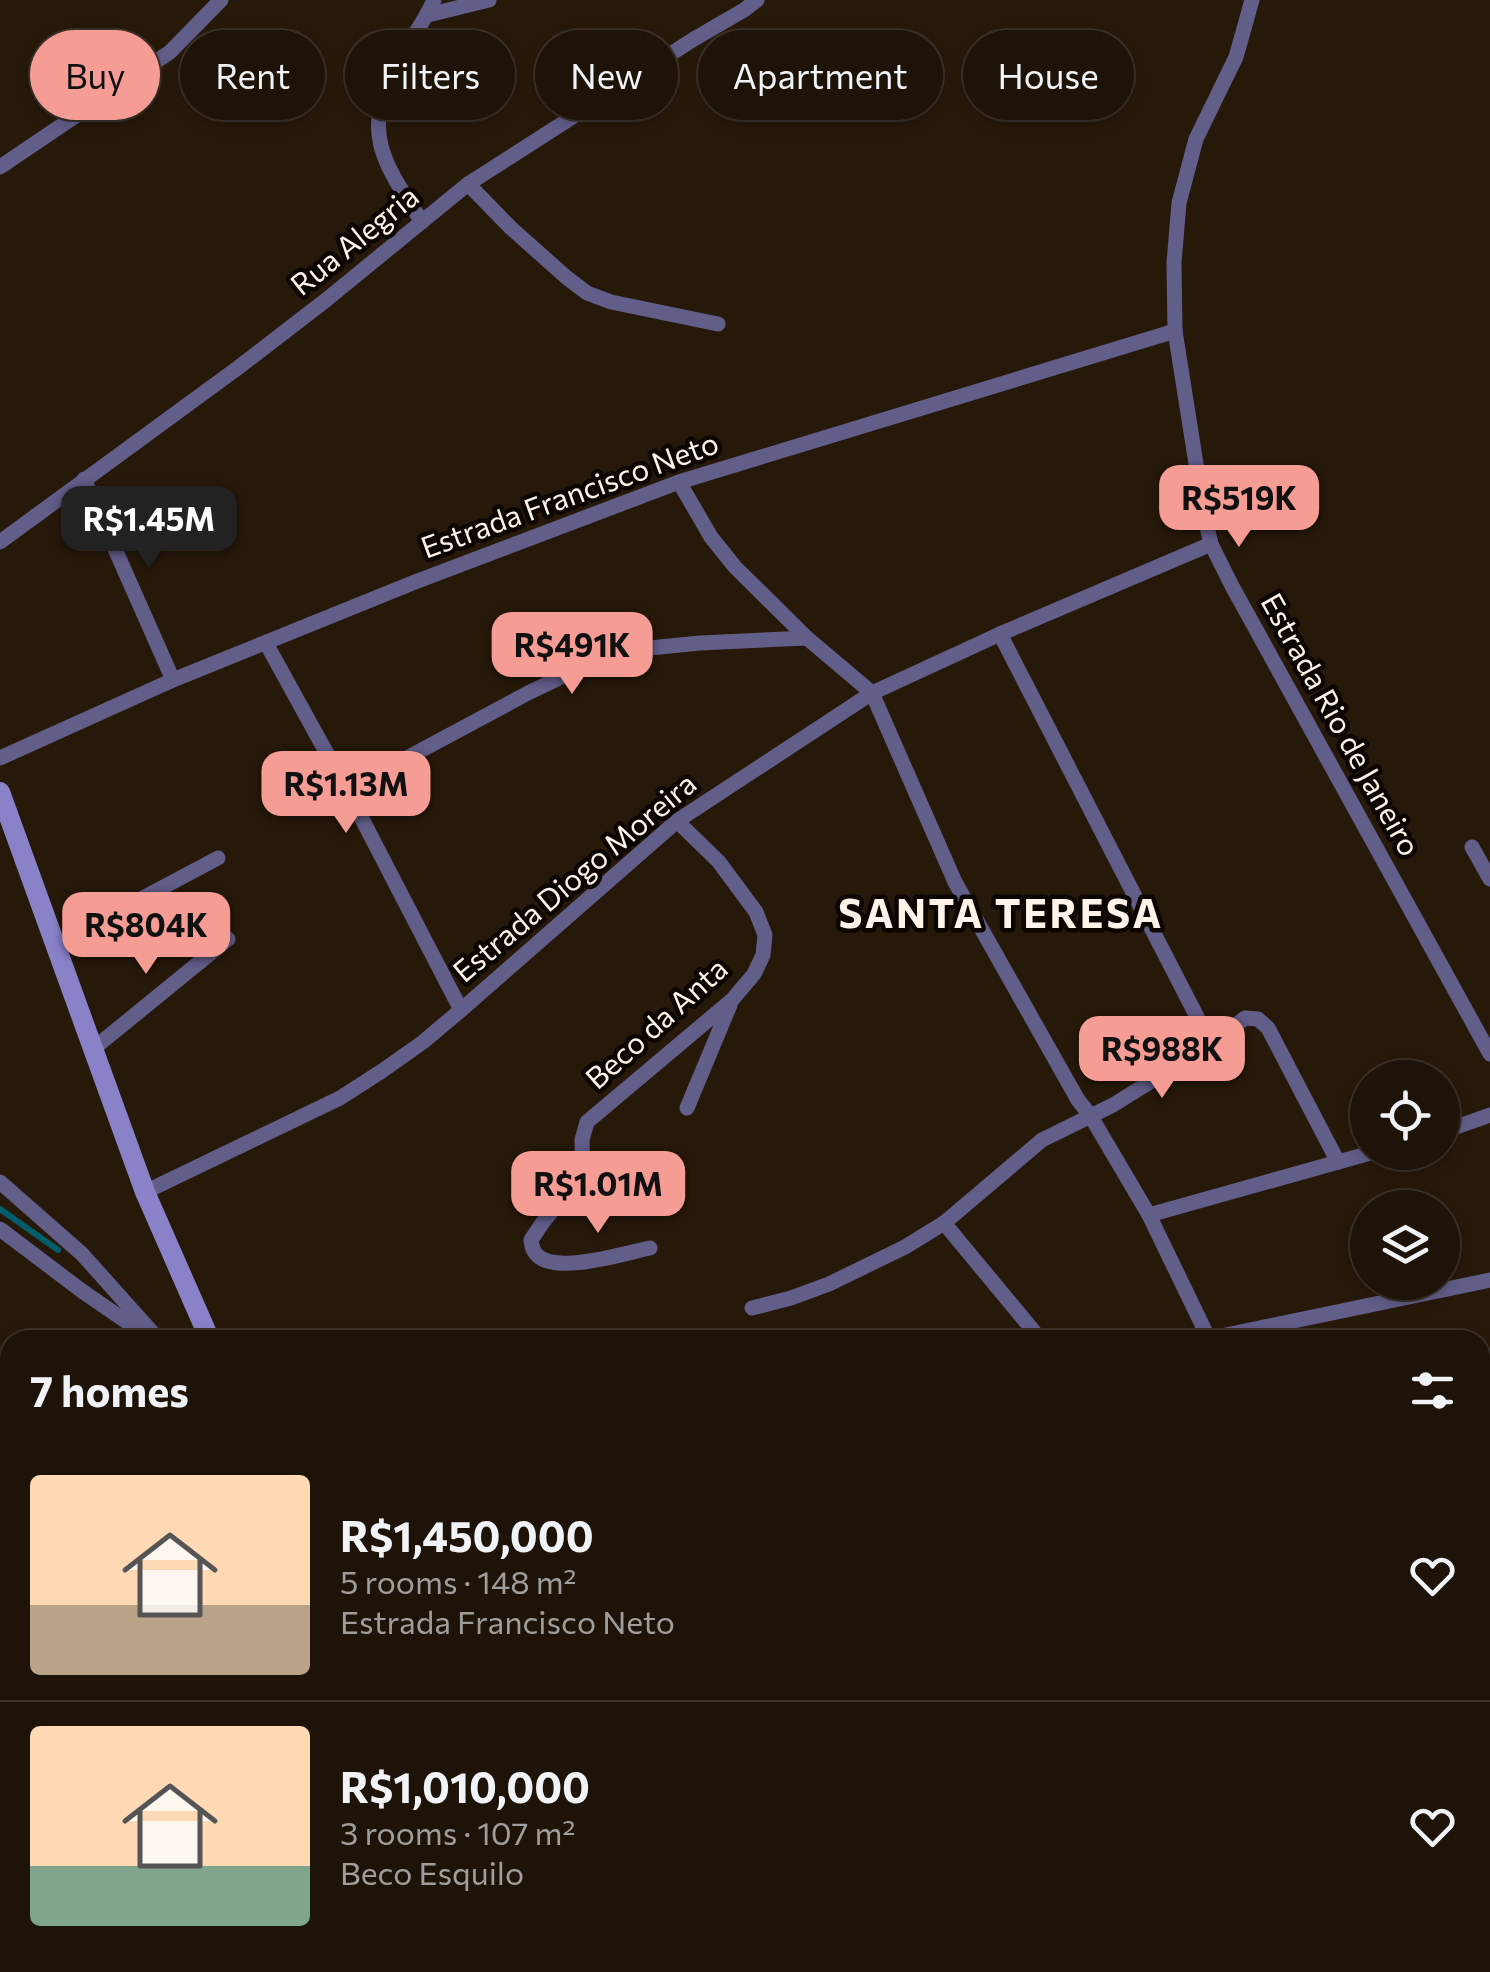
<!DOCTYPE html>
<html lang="en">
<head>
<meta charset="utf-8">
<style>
  :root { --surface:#1d1308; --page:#2a2016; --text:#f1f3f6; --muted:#a09e9c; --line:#3b3229; --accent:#f59c95 }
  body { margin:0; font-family:Commissioner,sans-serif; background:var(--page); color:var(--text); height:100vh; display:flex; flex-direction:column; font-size:38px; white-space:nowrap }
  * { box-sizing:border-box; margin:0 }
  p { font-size:32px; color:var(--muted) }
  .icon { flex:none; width:55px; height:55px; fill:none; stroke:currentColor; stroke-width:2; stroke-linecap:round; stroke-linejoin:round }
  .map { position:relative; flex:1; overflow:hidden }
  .details { position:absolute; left:0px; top:1330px; width:1490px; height:642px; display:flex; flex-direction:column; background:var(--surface); border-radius:30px 30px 0 0; box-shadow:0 5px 15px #0003,0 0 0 2px var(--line) }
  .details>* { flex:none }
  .top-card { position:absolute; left:30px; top:30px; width:1430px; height:90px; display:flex; gap:20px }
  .buttons { position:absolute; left:1350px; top:1060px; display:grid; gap:20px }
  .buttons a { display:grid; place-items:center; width:110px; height:110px; border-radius:50%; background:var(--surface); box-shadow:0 5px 15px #0003,0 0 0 2px var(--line); font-size:50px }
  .price { position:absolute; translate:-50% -85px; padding:0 22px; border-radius:20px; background:var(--accent); color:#111; font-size:32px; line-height:65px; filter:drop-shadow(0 2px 5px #0008) }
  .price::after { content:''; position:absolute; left:50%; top:60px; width:30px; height:22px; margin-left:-15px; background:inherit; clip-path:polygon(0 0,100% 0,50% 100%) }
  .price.selected { background:#222; color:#fff }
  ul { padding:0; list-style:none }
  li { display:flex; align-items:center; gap:30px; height:250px; padding:0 30px }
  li+li { border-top:2px solid var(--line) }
  li span { display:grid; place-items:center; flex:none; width:280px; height:200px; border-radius:10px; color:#555 }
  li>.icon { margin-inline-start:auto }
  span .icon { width:120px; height:120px; fill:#fffc; stroke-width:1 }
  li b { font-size:42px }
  h2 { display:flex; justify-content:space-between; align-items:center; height:120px; padding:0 30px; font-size:42px }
  .pill { padding:0 35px; border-radius:45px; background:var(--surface); box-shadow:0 5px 15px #0003,0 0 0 2px var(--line); font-size:35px; line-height:90px }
  .pill.selected { background:var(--accent); color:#111 }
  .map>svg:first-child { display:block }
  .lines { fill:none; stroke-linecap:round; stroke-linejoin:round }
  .stream { stroke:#015d6a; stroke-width:6 }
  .street { stroke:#625e8a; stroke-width:15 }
  .secondary { stroke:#8a82c9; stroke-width:20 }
  .labels { text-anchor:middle; stroke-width:9; stroke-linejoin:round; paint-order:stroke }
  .street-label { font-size:30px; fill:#fdf3e8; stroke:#0b0602 }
  .district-label { font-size:40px; font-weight:bold; letter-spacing:2.5px; fill:#fdf3e8; stroke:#0b0602 }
</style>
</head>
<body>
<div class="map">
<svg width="1490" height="1972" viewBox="0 0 1490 1972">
  <rect width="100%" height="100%" fill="#27190a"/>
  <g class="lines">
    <polyline class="stream" points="0,1209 58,1250"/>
    <g class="street">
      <polyline points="1252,0 1236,57 1196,139 1179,203 1174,263 1175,331 1204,514 1211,544 1232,586 1490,1054"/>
      <polyline points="428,15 489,0"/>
      <polyline points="0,167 170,52 221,0"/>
      <polyline points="468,184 511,228 566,277 587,293 611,302 718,324"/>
      <path d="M422,222C387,167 360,136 394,69C406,45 423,25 434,0"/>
      <polyline points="84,479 173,680"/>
      <polyline points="679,482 711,537 735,567 807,638 872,693 955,882 1078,1100 1090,1115 1149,1215 1208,1337"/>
      <polyline points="0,542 239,367 326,300 468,184 694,39 744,10 757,0"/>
      <polyline points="1000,634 1211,1044"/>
      <polyline points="266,643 347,790 461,1010"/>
      <polyline points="0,758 173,680 415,582 679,482 1175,331"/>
      <polyline points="347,790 528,693 582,667 629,650 700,643 807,638"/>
      <polyline points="1472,847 1490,879"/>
      <polyline points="56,944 218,858"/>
      <polyline points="93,1049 228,939"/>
      <polyline points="687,1108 730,1005"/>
      <polyline points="1442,1132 1490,1115"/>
      <polyline points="0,1182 82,1254 159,1340"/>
      <polyline points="145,1192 340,1098 382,1071 423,1042 461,1010 677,821 872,693 1000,634 1211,544"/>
      <polyline points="1149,1215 1374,1152"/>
      <polyline points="944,1223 1041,1340"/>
      <polyline points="0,1229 82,1291 146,1335"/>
      <path d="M650,1248C625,1253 556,1275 537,1255C532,1250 532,1246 531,1240L543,1222L583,1174L582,1140L587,1122L732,1000L754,974L763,955L765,935L756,912L719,862L677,821"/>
      <polyline points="752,1308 791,1298 829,1284 905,1247 944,1223 1042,1140 1113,1105 1211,1044 1245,1018 1258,1019 1268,1028 1338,1162"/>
      <polyline points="1202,1340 1490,1280"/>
      <polyline points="1480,1454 1490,1456"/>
      <polyline points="0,1475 10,1482"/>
      <polyline points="1480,1525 1490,1540"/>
      <polyline points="0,1733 10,1735"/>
      <polyline points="1480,1844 1490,1857"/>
      <polyline points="0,1941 10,1943"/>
      <polyline points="85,1962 122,1972"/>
      <polyline points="1372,1962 1377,1972"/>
      <polyline points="192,1972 194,1962"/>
      <polyline points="1069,1972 1076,1962"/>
    </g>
    <g class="secondary">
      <polyline points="0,792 145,1192 210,1340"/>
      <polyline points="659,1962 664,1972"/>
    </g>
  </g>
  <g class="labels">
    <g class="street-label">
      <text transform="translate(355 241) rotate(-39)" y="10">Rua Alegria</text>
      <text transform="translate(570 496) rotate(-20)" y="10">Estrada Francisco Neto</text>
      <text transform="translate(1340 725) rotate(61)" y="10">Estrada Rio de Janeiro</text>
      <text transform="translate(575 878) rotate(-40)" y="10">Estrada Diogo Moreira</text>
      <text transform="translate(657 1024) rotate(-42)" y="10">Beco da Anta</text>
    </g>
    <g class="district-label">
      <text x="1001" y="928">SANTA TERESA</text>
    </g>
  </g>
</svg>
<div class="buttons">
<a><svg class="icon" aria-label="locate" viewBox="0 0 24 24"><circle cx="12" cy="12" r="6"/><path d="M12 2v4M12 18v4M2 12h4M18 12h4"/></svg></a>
<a><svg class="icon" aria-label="layers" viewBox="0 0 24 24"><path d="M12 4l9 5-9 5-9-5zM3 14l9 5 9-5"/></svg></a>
</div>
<b class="price" style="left:1239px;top:550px">R$519K</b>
<b class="price selected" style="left:149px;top:571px">R$1.45M</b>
<b class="price" style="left:572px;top:697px">R$491K</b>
<b class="price" style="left:346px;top:836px">R$1.13M</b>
<b class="price" style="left:146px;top:977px">R$804K</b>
<b class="price" style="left:1162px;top:1101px">R$988K</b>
<b class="price" style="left:598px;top:1236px">R$1.01M</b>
<div class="top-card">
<a class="pill selected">Buy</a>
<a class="pill">Rent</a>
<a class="pill">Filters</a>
<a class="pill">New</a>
<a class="pill">Apartment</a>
<a class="pill">House</a>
</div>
<section class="details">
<h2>7 homes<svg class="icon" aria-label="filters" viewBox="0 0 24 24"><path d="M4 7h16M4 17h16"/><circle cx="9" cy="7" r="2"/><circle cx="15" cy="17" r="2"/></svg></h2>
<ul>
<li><span style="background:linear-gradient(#ffd9b3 65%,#b9a48a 0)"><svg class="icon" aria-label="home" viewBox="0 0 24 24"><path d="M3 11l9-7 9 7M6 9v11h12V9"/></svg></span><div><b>R$1,450,000</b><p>5 rooms · 148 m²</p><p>Estrada Francisco Neto</p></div><svg class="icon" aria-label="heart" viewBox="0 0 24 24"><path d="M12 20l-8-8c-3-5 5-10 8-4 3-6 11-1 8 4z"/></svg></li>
<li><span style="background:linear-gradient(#ffd9b3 70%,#7fa58c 0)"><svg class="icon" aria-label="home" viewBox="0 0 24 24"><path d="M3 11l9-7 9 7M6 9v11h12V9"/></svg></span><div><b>R$1,010,000</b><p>3 rooms · 107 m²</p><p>Beco Esquilo</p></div><svg class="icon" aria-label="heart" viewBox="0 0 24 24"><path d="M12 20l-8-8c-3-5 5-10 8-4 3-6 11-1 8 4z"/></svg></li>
</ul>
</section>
</div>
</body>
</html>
